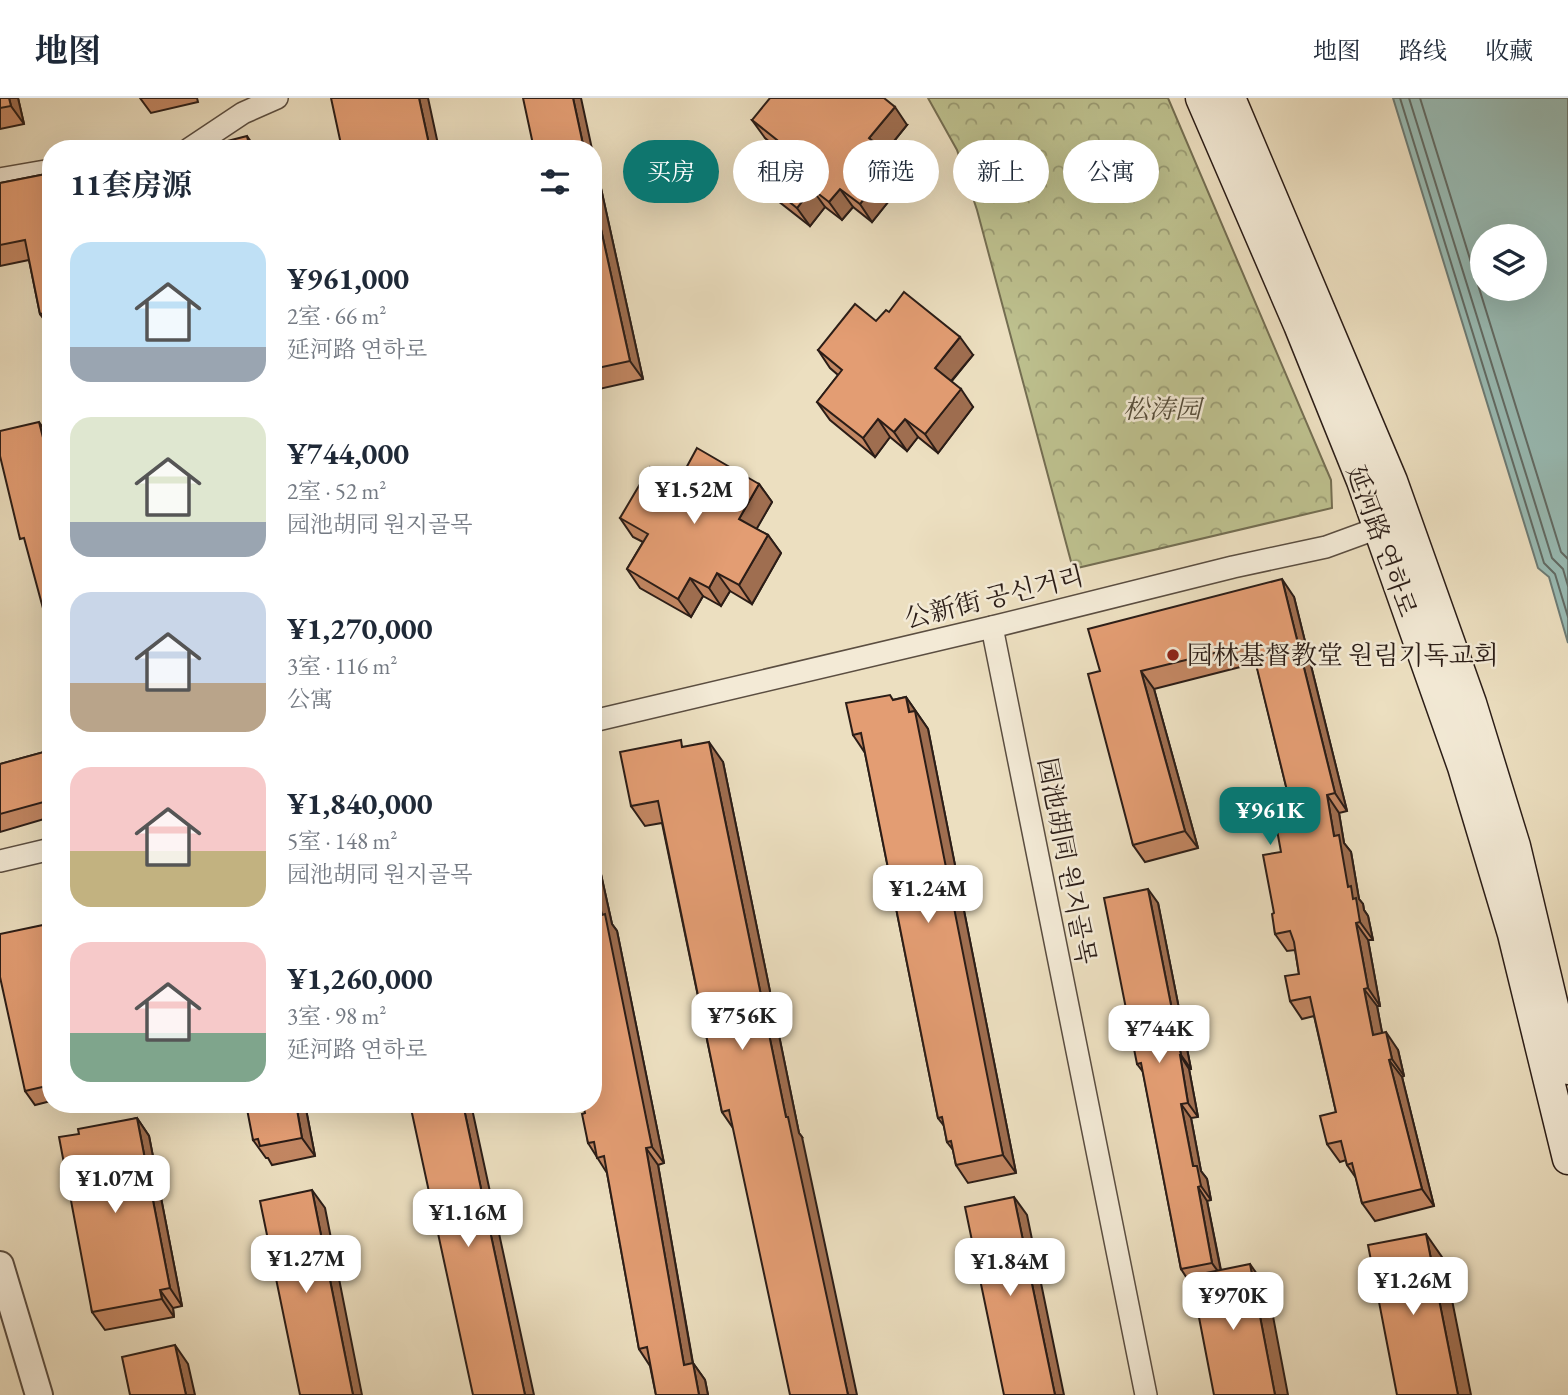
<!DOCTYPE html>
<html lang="zh">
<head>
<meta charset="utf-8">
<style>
  :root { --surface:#fff; --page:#f6f6f7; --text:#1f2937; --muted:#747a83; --line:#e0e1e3; --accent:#0f766e }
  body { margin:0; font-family:"EB Garamond","Noto Serif SC","Noto Serif KR",serif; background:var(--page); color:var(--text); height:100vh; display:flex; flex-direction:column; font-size:26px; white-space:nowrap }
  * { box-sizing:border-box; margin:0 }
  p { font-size:23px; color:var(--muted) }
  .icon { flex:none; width:38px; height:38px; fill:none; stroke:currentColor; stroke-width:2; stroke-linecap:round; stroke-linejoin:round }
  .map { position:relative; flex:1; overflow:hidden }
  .details { position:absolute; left:42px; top:42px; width:560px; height:973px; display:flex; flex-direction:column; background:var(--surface); border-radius:28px; box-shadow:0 7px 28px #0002 }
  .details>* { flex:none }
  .banner { position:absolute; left:623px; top:42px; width:665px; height:63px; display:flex; gap:14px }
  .fabs { position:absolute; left:1470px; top:126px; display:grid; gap:14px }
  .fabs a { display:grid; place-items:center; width:77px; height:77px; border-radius:50%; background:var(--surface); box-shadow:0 7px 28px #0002; font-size:35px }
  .price { position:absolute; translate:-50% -60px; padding:0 16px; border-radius:14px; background:#fff; color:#222; font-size:23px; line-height:46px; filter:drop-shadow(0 2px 4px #0008) }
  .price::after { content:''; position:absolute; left:50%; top:42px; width:21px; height:16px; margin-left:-10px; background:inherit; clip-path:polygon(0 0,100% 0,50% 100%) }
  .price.selected { background:var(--accent); color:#fff }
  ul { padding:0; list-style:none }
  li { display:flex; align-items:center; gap:21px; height:175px; padding:0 28px }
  li span { display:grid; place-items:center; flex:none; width:196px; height:140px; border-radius:21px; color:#555 }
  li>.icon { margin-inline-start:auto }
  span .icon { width:84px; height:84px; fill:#fffc; stroke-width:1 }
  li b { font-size:30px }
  h2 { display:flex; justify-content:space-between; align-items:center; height:84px; padding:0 28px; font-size:30px }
  .pill { padding:0 24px; border-radius:32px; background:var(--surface); box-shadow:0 7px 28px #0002; font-size:24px; line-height:63px }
  .pill.selected { background:var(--accent); color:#fff }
  header { display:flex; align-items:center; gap:42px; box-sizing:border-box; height:98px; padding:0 35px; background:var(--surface); border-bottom:2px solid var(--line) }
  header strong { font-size:33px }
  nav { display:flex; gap:38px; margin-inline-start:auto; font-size:24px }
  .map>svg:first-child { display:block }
  .park { fill:url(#park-crowns); stroke:#746e52; stroke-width:2 }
  .water { fill:#99bcb5; stroke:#6d7c76; stroke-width:2; fill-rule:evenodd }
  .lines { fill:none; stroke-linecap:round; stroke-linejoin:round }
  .shore { stroke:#626c66; stroke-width:2 }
  .minor-casing { stroke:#5b4e41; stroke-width:24 }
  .tertiary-casing { stroke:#5b4e41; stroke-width:30 }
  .secondary-casing { stroke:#2b1d17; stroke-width:33 }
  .minor { stroke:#f3ead6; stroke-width:21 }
  .tertiary { stroke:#f3ead6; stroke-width:26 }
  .secondary { stroke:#f3ead6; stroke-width:30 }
  .wall { fill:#c38763; stroke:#2b1d17; stroke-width:2 }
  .shaded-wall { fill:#9f6e50; stroke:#2b1d17; stroke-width:2 }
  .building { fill:#e39d73; stroke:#2b1d17; stroke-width:2 }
  .poi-dot { fill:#8f2418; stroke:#f3ead6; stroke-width:2.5 }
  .labels { text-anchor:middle; stroke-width:5; stroke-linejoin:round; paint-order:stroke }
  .park-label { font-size:26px; font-style:italic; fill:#574e3b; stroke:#f3ead6 }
  .street-label { font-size:26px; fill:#2b1d17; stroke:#f3ead6 }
  .poi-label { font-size:26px; fill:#2b1d17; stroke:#f3ead6; text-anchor:start }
</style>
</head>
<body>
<header>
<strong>地图</strong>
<nav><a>地图</a><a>路线</a><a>收藏</a></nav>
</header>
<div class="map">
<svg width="1568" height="1297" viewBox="0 0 1568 1297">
  <defs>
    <pattern id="park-crowns" width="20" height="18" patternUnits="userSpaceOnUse" patternTransform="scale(1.75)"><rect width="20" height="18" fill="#bdc08e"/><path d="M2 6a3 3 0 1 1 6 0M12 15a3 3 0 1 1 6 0" fill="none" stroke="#9a9b73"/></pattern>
  </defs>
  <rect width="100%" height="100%" fill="#ecdfc0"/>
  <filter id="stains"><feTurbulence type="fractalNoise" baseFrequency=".00286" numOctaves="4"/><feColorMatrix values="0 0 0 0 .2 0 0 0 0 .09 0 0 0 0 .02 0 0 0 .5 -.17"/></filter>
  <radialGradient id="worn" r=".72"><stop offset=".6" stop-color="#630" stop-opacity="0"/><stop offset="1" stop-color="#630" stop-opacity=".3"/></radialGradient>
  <polygon class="park" points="928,0 1168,0 1331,382 1332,410 1073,471 977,112 957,52"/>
  <path class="water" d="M1393,0H1568V545L1549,479L1538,470ZM1482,138H1535V191H1482Z"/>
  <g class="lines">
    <g class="shore">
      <polyline points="1400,0 1544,465 1555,476 1568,519"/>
      <polyline points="1409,0 1552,460 1563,471 1568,488"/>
      <polyline points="1420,0 1561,454 1568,461"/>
    </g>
    <g class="minor-casing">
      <g id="minor">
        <polyline points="189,51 243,15 277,0"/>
        <polyline points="0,81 51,72"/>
        <polyline points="992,529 1146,1297"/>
        <polyline points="593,623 992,529 1233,469 1326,449 1389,426"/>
        <polyline points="0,763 51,751"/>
      </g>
    </g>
    <g class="tertiary-casing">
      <polyline id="tertiary" points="0,1167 39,1297"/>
    </g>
    <g class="secondary-casing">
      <g id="secondary">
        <polyline points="1201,0 1299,227 1362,383 1463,669 1513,836 1568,1061"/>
        <polyline points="1230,0 1392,383 1471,605 1515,748 1568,971"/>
      </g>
    </g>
    <use href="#minor" class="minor"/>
    <use href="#tertiary" class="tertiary"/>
    <use href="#secondary" class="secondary"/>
  </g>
  <g class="wall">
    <polygon points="0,0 18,0 24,26 0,31"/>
    <polygon points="140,0 197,0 198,4 151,15"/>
    <polygon points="752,22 907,27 886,53 908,79 872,124 853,109 842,122 825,109 810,128 764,92 752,74 773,47 765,40"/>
    <polygon points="593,54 643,281 595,292 593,290"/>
    <polygon points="51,75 51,231 40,216 29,162 0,168 0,85"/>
    <polygon points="876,223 973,257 951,284 973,309 938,355 918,339 907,353 890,339 875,359 830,322 817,304 838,277 830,270 818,252"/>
    <polygon points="685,372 759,386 772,404 756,431 768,437 781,455 752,506 730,493 721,508 703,498 691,519 640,490 627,471 643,444 633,439 620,420 674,383"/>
    <polygon points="1294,499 1347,713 1339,715 1344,745 1351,754 1359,801 1363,806 1364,812 1368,818 1373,842 1368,842 1380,908 1377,908 1382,935 1398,952 1404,978 1402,979 1434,1108 1375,1123 1362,1105 1356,1080 1347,1067 1346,1062 1340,1064 1327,1046 1336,1014 1314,918 1302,921 1290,903 1299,876 1295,852 1287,853 1275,836 1274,815 1281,754 1291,730 1295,725 1256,565 1154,591 1198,750 1145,764 1133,747 1100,573"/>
    <polygon points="906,599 928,631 1016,1075 968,1085 956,1067 953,1052 947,1044 944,1028 938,1020 865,655 853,637 893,602"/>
    <polygon points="686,649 723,664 799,1035 802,1039 733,1030 722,1014 662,725 645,728 631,708"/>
    <polygon points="51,652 51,719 0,734 0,666"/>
    <polygon points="593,711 599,739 593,740 612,826 617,833 664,1065 658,1067 693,1265 705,1282 708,1297 656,1297 650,1268 639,1251 607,1075 588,1045 585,1015 593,1006"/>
    <polygon points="1158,805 1191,971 1189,971 1198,1019 1191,1020 1201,1073 1207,1081 1211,1102 1207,1103 1221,1172 1268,1192 1190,1185 1181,1171 1143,974 1137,966"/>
    <polygon points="51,838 51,1003 35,1007 25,993"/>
    <polygon points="305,1006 315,1058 272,1067 268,1060 266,1060 253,1042"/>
    <polygon points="137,1020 149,1038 182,1208 173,1210 174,1219 105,1232 92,1214 79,1036"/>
  </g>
  <g class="shaded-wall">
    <polygon points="9,0 18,0 24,26 11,8"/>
    <polygon points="419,0 428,0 439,51 430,51"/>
    <polygon points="573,0 581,0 592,51 584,51"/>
    <polygon points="895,9 907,27 882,58 869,40"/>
    <polygon points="247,38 256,51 250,51"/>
    <polygon points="593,54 643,281 630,263 593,95"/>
    <polygon points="895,61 908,79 872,124 860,106"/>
    <polygon points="812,91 825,109 810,128 797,110"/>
    <polygon points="840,91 853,109 842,122 829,104"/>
    <polygon points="960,239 973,257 947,288 935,270"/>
    <polygon points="961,291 973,309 938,355 925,336"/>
    <polygon points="878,321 890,339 875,359 863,340"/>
    <polygon points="905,321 918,339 907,353 894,334"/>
    <polygon points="39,324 49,338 51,344 51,371"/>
    <polygon points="759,386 772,404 752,439 739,421"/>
    <polygon points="768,437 781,455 752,506 739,487"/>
    <polygon points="717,475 730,493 721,508 709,490"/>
    <polygon points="690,480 703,498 691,519 678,501"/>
    <polygon points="1282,481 1294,499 1347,713 1335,695"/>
    <polygon points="1141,573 1154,591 1198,750 1185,733"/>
    <polygon points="906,599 928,631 1016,1075 1003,1057"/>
    <polygon points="709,644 723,664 799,1035 802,1039 857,1297 848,1297 786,1019"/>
    <polygon points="1327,697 1339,715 1344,745 1351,754 1359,801 1363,806 1364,812 1368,818 1373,842 1360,824 1348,789 1334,738"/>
    <polygon points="593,711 599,739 593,730"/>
    <polygon points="593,740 612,826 617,833 664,1065 652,1049 593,777"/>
    <polygon points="1148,791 1158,805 1191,971 1181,957"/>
    <polygon points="1356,825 1368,842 1380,908 1368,890"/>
    <polygon points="43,827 51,838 51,862"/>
    <polygon points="1364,891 1377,908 1386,955 1373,937"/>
    <polygon points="1386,934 1398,952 1404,978 1392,961"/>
    <polygon points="1180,957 1189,971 1198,1019 1188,1005"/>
    <polygon points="1389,962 1402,979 1434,1108 1422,1091"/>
    <polygon points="296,1006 305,1006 315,1058 302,1040"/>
    <polygon points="463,1006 471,1006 534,1297 525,1297"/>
    <polygon points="1181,1006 1191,1020 1201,1073 1207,1081 1211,1102 1201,1088 1193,1068"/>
    <polygon points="137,1020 149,1038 182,1208 170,1190"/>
    <polygon points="646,1050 658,1067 696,1284 684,1267"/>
    <polygon points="1198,1089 1207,1103 1222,1179 1212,1165"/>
    <polygon points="312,1092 325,1110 362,1297 353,1297"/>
    <polygon points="1014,1099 1027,1117 1064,1297 1055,1297"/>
    <polygon points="1426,1136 1444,1162 1471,1297 1458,1297"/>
    <polygon points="1250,1166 1268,1192 1288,1297 1275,1297"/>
    <polygon points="160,1192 173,1210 174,1219 162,1201"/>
    <polygon points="175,1247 188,1266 195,1297 186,1297"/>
    <polygon points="693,1265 705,1282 708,1297 699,1297"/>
  </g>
  <g class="building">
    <polygon points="0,0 9,0 11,8 0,10"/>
    <polygon points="331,0 419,0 430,51 342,51"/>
    <polygon points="523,0 573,0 584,51 534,51"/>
    <polygon points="770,0 884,0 895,9 869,40 895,61 860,106 840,91 829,104 812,91 797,110 752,74 777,42 752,22"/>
    <polygon points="247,38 250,51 196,51"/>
    <polygon points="51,75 51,214 40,216 25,142 0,147 0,85"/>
    <polygon points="593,95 630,263 593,271"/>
    <polygon points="904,194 960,239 935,270 961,291 925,336 905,321 894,334 878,321 863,340 817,304 842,272 818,252 855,206 876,223 886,212 889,214"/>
    <polygon points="39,324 51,371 51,540 24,440 20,441 0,358 0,333"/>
    <polygon points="697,350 759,386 739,421 768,437 739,487 717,475 709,490 690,480 678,501 627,471 648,436 620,420 650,369 674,383 682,370 685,372"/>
    <polygon points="1282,481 1335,695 1327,697 1334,738 1339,737 1348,789 1351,788 1353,801 1356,800 1360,824 1356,825 1368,890 1364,891 1373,937 1386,934 1392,961 1389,962 1422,1091 1362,1105 1352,1065 1347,1067 1341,1043 1327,1046 1320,1018 1336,1014 1310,899 1290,903 1285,878 1299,876 1294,844 1290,833 1275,836 1272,816 1274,815 1263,757 1281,754 1277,732 1291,730 1290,726 1295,725 1251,546 1141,573 1185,733 1133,747 1088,576 1100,573 1088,531"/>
    <polygon points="890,597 893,602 906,599 909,614 915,613 1003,1057 956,1067 951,1043 947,1044 942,1019 938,1020 861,635 853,637 846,605"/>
    <polygon points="681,642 682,649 709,644 786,1019 788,1019 848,1297 790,1297 729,1012 722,1014 658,703 631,708 620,654"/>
    <polygon points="51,652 51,702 0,716 0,666"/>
    <polygon points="593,777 602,817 605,816 652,1049 646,1050 684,1267 693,1265 699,1297 656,1297 647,1249 639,1251 604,1058 597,1060 594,1044 588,1045 582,1016 585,1015 583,1006 593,1006"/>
    <polygon points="1148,791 1181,957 1180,957 1188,1005 1181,1006 1193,1068 1197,1068 1201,1088 1198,1089 1212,1165 1181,1171 1141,965 1137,966 1104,800"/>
    <polygon points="43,827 51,862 51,987 25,993 0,879 0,836"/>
    <polygon points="246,1006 296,1006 302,1040 260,1048 258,1041 253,1042"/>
    <polygon points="410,1006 463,1006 525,1297 473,1297"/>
    <polygon points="137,1020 170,1190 160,1192 162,1201 92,1214 59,1039 79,1036 78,1031"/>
    <polygon points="312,1092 353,1297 300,1297 260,1103"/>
    <polygon points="1014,1099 1055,1297 1004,1297 965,1109"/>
    <polygon points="1426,1136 1458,1297 1397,1297 1368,1147"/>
    <polygon points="1250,1166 1275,1297 1214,1297 1191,1178"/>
    <polygon points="175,1247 186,1297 130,1297 122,1259"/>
  </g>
  <circle class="poi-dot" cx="1173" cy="557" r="7"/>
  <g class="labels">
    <g class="park-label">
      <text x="1162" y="320">松涛园</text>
    </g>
    <g class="street-label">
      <text transform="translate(1382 443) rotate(70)" y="9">延河路 연하로</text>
      <text transform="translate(994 499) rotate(-14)" y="9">公新街 공신거리</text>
      <text transform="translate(1067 763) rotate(79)" y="9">园池胡同 원지골목</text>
    </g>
    <g class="poi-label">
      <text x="1187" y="566">园林基督教堂 원림기독교회</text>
    </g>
  </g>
  <rect width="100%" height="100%" filter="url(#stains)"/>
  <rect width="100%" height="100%" fill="url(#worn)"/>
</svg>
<div class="fabs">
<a><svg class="icon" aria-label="layers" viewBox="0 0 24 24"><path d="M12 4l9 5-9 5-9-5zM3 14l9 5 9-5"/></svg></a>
</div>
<b class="price" style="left:694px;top:428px">¥1.52M</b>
<b class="price selected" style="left:1270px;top:749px">¥961K</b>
<b class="price" style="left:928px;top:827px">¥1.24M</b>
<b class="price" style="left:742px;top:954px">¥756K</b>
<b class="price" style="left:1159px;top:967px">¥744K</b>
<b class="price" style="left:115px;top:1117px">¥1.07M</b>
<b class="price" style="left:468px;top:1151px">¥1.16M</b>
<b class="price" style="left:306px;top:1197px">¥1.27M</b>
<b class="price" style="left:1010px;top:1200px">¥1.84M</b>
<b class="price" style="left:1413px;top:1219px">¥1.26M</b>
<b class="price" style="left:1233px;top:1234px">¥970K</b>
<div class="banner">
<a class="pill selected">买房</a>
<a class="pill">租房</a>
<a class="pill">筛选</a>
<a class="pill">新上</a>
<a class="pill">公寓</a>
</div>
<section class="details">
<h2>11套房源<svg class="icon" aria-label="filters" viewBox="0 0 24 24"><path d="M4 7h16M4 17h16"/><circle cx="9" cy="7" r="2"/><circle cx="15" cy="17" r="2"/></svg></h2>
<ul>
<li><span style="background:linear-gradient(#bfe0f5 75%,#9aa5b1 0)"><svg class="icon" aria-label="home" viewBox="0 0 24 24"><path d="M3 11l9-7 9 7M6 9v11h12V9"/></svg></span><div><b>¥961,000</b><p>2室 · 66 m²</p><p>延河路 연하로</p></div></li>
<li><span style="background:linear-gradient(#dfe7d0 75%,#9aa5b1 0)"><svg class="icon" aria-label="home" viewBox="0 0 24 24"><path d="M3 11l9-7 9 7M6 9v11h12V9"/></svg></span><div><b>¥744,000</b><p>2室 · 52 m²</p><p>园池胡同 원지골목</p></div></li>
<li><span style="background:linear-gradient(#c9d6e8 65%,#b9a48a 0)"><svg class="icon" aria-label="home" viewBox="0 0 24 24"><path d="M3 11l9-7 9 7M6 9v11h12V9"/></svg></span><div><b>¥1,270,000</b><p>3室 · 116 m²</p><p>公寓</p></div></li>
<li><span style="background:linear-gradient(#f6c9c9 60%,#c2b280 0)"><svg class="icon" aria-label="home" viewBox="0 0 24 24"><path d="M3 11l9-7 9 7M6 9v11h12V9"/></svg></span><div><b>¥1,840,000</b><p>5室 · 148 m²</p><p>园池胡同 원지골목</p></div></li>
<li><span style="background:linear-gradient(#f6c9c9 65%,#7fa58c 0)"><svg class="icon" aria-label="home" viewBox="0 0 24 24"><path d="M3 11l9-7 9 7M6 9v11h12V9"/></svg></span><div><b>¥1,260,000</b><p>3室 · 98 m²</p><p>延河路 연하로</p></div></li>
</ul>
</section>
</div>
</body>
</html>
